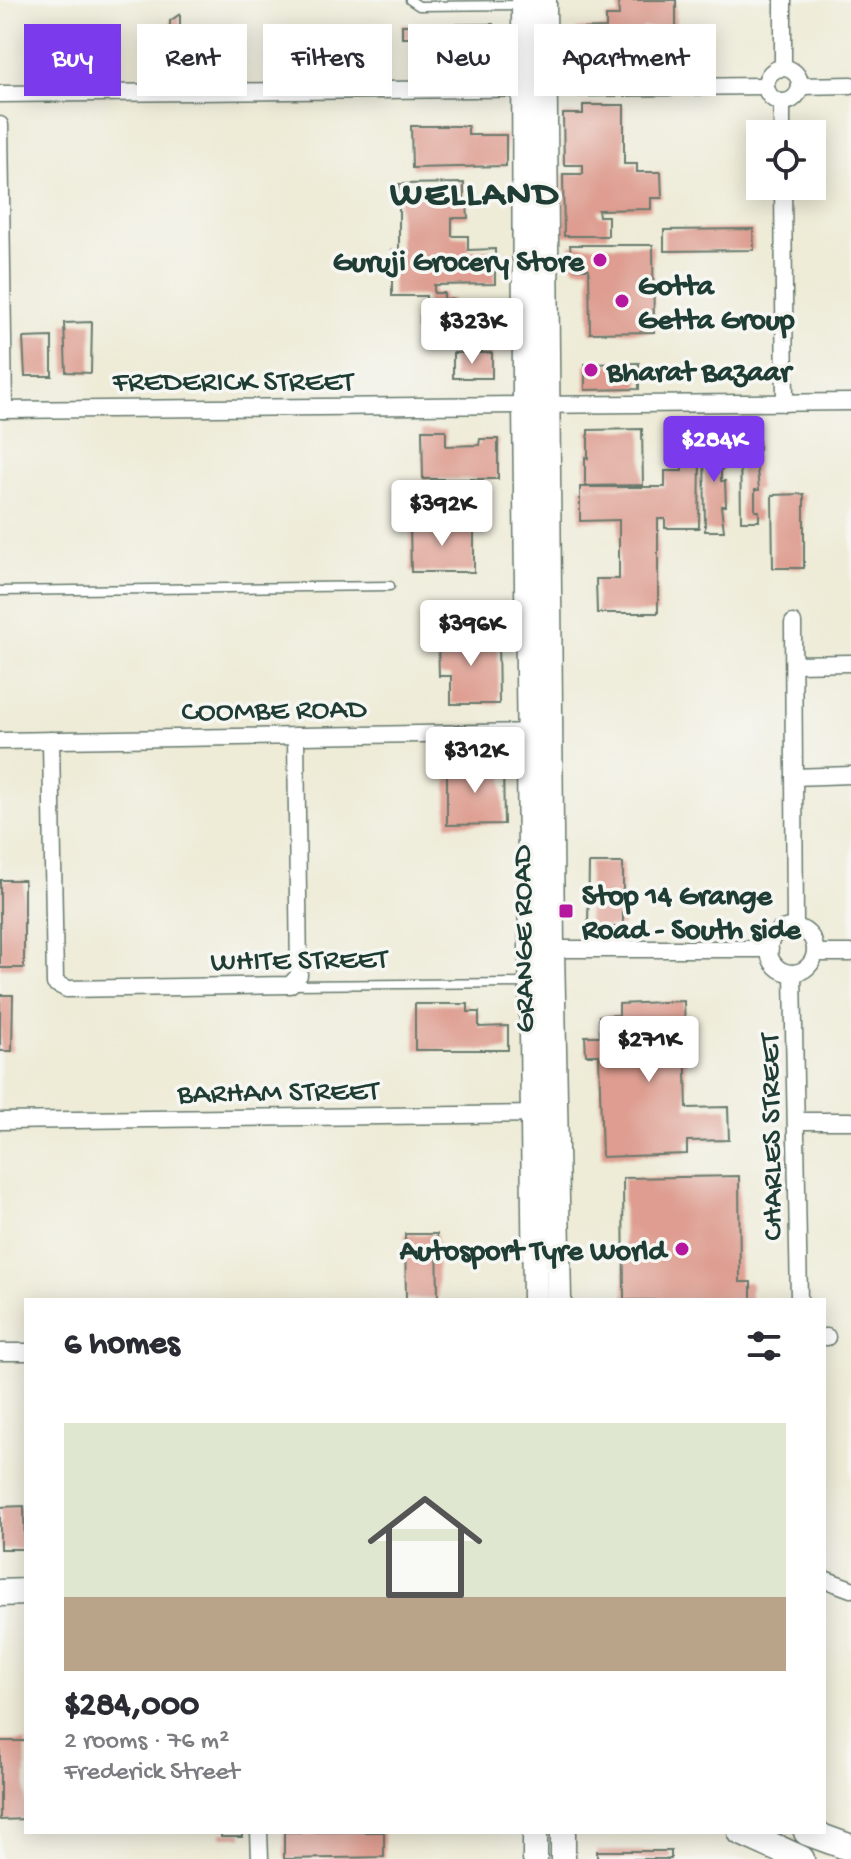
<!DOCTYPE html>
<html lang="en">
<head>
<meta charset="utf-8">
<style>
  :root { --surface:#fff; --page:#f7f7f7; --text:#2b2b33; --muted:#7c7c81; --accent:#7c3aed }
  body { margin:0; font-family:"Gochi Hand",sans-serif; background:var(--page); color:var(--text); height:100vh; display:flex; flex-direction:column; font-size:30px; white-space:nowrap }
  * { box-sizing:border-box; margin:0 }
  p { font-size:26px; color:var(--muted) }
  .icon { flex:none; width:44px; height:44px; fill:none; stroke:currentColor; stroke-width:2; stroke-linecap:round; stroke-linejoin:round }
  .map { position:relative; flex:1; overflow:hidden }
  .sheet { position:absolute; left:24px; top:1298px; width:802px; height:536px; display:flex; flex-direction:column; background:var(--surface); border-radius:0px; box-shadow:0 4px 20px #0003 }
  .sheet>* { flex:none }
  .guide { position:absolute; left:24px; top:24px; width:804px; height:72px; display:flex; gap:16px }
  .tools { position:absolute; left:746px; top:120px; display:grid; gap:16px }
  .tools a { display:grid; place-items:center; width:80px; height:80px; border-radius:0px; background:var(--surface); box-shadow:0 4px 20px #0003; font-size:40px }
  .price { position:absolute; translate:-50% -68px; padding:0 18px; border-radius:8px; background:#fff; color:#222; font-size:26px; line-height:52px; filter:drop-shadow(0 2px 4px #0008) }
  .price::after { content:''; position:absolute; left:50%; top:48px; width:24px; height:18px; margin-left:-12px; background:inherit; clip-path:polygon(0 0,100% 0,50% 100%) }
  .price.on { background:var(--accent); color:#fff }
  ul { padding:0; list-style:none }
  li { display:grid; align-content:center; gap:16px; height:424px; padding:0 40px }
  li span { display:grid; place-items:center; height:248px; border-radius:0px; color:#555 }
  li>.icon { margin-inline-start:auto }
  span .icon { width:144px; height:144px; fill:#fffc; stroke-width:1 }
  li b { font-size:34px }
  h2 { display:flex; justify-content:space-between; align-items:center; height:96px; padding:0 40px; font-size:34px }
  .chip { padding:0 28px; border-radius:0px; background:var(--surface); box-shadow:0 4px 20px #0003; font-size:28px; line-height:72px }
  .chip.on { background:var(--accent); color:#fff }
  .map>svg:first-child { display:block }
  .building { fill:#de9d90 }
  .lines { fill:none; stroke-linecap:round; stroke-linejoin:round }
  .service-casing { stroke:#677a6d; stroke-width:11 }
  .minor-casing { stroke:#677a6d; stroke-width:19 }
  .secondary-casing { stroke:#677a6d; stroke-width:27 }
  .primary-casing { stroke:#677a6d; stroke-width:29 }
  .service { stroke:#fff; stroke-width:8 }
  .minor { stroke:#fff; stroke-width:16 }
  .secondary { stroke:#fff; stroke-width:24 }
  .primary { stroke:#fff; stroke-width:26 }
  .poi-dot { fill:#b5179e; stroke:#f6f6f2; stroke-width:3 }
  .labels { text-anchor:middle; stroke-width:7; stroke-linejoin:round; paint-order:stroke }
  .poi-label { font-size:30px; font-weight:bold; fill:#1f3d34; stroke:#f6f6f2; text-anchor:start }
  .street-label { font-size:30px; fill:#1f3d34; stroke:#f6f6f2 }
  .district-label { font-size:38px; font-weight:bold; letter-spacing:2px; fill:#1f3d34; stroke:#f6f6f2 }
</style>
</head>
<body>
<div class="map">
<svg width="851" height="1859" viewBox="0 0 851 1859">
  <rect width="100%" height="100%" fill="#f6f6f2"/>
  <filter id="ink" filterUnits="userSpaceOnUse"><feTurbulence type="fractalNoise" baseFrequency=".0125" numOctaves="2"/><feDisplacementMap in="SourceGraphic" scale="16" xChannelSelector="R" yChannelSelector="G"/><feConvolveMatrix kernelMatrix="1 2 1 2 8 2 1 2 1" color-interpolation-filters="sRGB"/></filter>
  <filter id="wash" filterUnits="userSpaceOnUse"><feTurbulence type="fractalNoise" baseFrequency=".006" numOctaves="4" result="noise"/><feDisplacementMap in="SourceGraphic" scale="32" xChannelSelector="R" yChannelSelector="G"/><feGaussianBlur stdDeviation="1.8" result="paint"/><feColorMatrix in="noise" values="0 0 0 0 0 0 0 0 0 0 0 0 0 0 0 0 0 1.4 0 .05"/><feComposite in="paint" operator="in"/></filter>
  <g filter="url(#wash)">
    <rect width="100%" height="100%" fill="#eeebd7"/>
    <g id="blocks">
      <g class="building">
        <polygon points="618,0 676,0 676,28 642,28 642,62 576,63 577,29 606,28 606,16 619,16"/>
        <polygon points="180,14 180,54 170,62 170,21"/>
        <polygon points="493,24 493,63 416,63 415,38 402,38 402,25"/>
        <polygon points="583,105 624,105 624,164 637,164 637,172 661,172 662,198 651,198 651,209 598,210 599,216 608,216 608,236 564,236 563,174 583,174 583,165 564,165 563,114 583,114"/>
        <polygon points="411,126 468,126 468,135 506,135 506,166 412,168"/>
        <polygon points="464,183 464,204 467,204 468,218 452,218 452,236 468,236 468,250 495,249 495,284 434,285 434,293 444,293 444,299 453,299 453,325 462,325 462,341 429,341 428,327 420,327 420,316 426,316 426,296 392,296 392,250 399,251 399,184"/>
        <polygon points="753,229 754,250 664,251 664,230"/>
        <polygon points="570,245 653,245 654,332 590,333 589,269 576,269 572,265"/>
        <polygon points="92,322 91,373 66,372 64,323"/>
        <polygon points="52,337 52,376 25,376 23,338"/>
        <rect x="453" y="353" width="39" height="25"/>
        <polygon points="639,363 639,389 585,390 585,364"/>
        <polygon points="642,429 643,485 585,486 585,457 588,458 588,430"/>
        <polygon points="422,430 446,430 446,446 479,445 480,439 498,439 498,479 423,479"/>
        <polygon points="704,438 721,438 721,445 724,445 724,469 721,469 721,481 725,481 726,506 721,506 724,531 705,531"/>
        <polygon points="740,441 759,441 759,450 755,450 759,490 755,490 755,511 759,511 759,521 741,521"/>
        <polygon points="682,458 700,458 699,528 665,528 665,519 658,519 658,613 597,613 596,579 619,579 619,520 580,521 580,487 665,487 665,471 682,471"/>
        <polygon points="804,494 804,568 773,568 772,495"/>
        <polygon points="410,525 474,525 474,572 411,572"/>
        <polygon points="438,636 498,636 499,704 451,704 451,676 439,676"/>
        <polygon points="503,765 504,824 447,825 447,766"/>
        <polygon points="589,863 623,863 623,927 588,927"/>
        <rect x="0" y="880" width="24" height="88"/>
        <polygon points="0,995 13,995 12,1051 0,1051"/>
        <polygon points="684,1001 687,1108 728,1107 729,1140 687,1141 687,1154 602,1157 599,1055 586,1055 585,1036 600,1036 599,1016 619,1015 619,1004"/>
        <polygon points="415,1004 468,1004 468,1012 479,1012 479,1027 508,1026 508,1050 415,1050"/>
        <polygon points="739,1176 740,1282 751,1282 751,1300 624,1300 623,1178"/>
        <polygon points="405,1234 437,1234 438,1299 406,1299"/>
        <polygon points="24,1506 25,1549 0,1549 0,1507"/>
        <polygon points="0,1741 26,1741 26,1819 0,1820"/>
        <rect x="221" y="1832" width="21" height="5"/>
        <polygon points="284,1832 384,1832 384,1857 284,1859"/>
        <rect x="597" y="1851" width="74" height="8"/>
      </g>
    </g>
  </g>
  <g filter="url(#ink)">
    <use href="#blocks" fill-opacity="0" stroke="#677a6d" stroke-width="2"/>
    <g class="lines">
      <g class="service-casing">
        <g id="service">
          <polyline points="410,0 419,6 523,5"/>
          <polyline points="0,591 390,586"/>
          <polyline points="291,985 529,983"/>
        </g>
      </g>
      <g class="minor-casing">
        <g id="minor">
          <circle cx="783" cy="85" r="17"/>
          <polyline points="783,68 783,0"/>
          <polyline points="800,86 851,85"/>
          <polyline points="0,94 765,86"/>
          <polyline points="782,103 782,134"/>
          <polyline points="0,125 4,410"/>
          <polyline points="783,186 785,403"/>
          <polyline points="0,410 851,402"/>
          <polyline points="793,623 795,927"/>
          <polyline points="794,664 851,663"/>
          <polyline points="51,740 55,983 67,989 290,985 299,975 296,736"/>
          <polyline points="0,741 538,732"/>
          <polyline points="794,777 851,775"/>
          <circle cx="792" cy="950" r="23"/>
          <polyline points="543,949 770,949"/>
          <polyline points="815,953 851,953"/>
          <polyline points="793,973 799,1300"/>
          <polyline points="0,1121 542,1114"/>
          <polyline points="797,1121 851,1121"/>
          <polyline points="824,1337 827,1337"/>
          <polyline points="0,1352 26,1352"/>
          <polyline points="824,1579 851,1589"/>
          <polyline points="259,1832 260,1859"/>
        </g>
      </g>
      <g class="secondary-casing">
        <g id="secondary">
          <polyline points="524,0 525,405 535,1300"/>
          <polyline points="544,0 552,949 559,1300"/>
          <polyline points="563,1832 563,1859"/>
          <polyline points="535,1859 535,1832"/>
        </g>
      </g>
      <g class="primary-casing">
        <g id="primary">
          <polyline points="0,1593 26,1592"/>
          <polyline points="741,1832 801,1859"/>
          <polyline points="807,1832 851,1848"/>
        </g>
      </g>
      <use href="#service" class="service"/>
      <use href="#minor" class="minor"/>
      <use href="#secondary" class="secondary"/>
      <use href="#primary" class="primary"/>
    </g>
  </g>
  <g class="poi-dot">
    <circle cx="600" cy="260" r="8"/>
    <circle cx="622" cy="301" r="8"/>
    <circle cx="591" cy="370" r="8"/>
    <rect x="558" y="903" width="16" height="16" rx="4"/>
    <circle cx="682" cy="1249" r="8"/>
  </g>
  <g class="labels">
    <g class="poi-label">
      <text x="584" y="270" text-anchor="end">Guruji Grocery Store</text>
      <text x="638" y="294">Gotta<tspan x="638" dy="34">Getta Group</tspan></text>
      <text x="607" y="380">Bharat Bazaar</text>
      <text x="582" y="904">Stop 14 Grange<tspan x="582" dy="34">Road - South side</tspan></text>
      <text x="666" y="1259" text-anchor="end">Autosport Tyre World</text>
    </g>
    <g class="street-label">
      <text x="233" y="390">FREDERICK STREET</text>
      <text transform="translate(274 708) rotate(-1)" y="10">COOMBE ROAD</text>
      <text transform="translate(521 939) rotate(-91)" y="10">GRANGE ROAD</text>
      <text transform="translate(299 958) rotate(-1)" y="10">WHITE STREET</text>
      <text transform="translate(278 1090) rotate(-1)" y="10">BARHAM STREET</text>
      <text transform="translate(769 1137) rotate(-91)" y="10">CHARLES STREET</text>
    </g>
    <g class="district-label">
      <text x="475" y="203">WELLAND</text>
    </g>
  </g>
</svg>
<div class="tools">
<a><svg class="icon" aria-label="locate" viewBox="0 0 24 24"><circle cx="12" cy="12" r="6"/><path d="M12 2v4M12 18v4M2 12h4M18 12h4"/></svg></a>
</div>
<b class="price" style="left:472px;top:366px">$323K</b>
<b class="price on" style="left:714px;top:484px">$284K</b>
<b class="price" style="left:442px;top:548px">$392K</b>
<b class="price" style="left:471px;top:668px">$396K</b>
<b class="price" style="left:475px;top:795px">$312K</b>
<b class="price" style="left:649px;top:1084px">$271K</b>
<div class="guide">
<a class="chip on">Buy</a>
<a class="chip">Rent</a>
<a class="chip">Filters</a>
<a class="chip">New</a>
<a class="chip">Apartment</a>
</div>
<section class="sheet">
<h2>6 homes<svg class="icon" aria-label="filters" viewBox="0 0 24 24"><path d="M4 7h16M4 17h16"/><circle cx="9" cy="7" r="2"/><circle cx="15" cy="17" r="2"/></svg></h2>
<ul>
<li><span style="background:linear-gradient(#dfe7d0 70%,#b9a48a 0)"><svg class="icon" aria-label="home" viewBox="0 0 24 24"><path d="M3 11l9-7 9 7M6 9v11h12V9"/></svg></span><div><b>$284,000</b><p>2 rooms · 76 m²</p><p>Frederick Street</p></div></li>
</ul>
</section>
</div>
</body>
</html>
